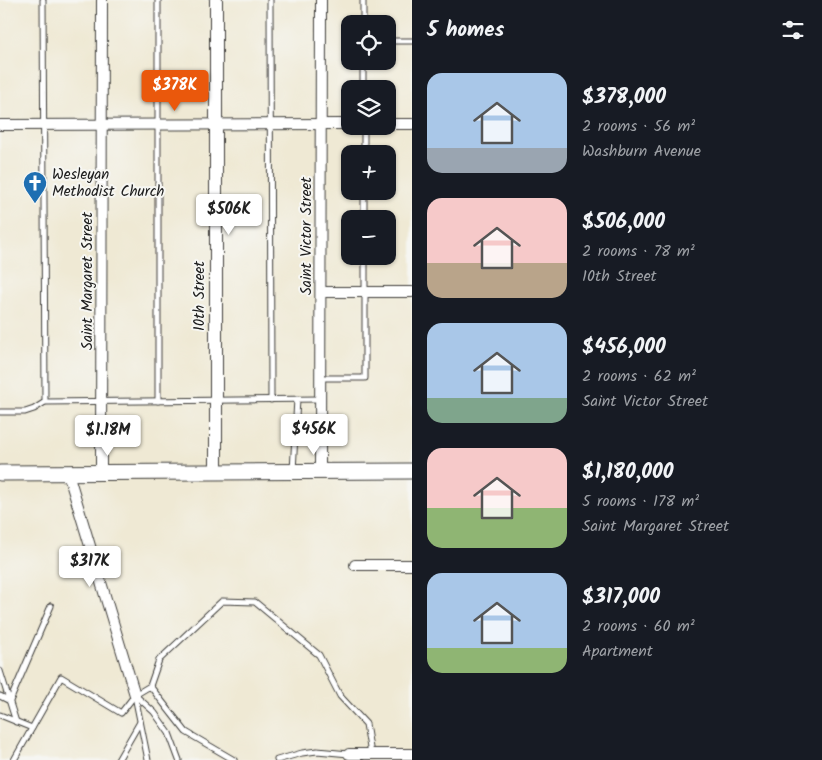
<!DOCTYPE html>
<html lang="en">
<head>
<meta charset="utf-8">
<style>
  :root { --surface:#171b24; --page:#20242c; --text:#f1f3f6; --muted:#9ea1a6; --accent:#ea580c }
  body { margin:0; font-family:Kalam,sans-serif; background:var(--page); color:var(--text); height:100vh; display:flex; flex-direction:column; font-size:19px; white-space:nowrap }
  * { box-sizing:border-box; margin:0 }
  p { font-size:16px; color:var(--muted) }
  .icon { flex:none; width:28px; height:28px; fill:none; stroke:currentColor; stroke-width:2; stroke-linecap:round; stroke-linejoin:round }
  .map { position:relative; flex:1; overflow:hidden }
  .panel { display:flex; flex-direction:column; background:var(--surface); width:410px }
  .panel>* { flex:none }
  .controls { position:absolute; left:341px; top:15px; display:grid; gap:10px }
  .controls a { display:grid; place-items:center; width:55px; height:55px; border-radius:10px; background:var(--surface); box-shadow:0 1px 4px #0004; font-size:25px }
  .price { position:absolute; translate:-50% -42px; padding:0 11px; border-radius:5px; background:#fff; color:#222; font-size:16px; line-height:32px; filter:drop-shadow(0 1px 2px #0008) }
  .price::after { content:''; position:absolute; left:50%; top:30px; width:15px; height:11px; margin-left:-8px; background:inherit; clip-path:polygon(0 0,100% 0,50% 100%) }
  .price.active { background:var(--accent); color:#fff }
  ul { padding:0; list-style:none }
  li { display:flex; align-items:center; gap:15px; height:125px; padding:0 15px }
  li span { display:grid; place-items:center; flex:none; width:140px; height:100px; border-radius:15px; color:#555 }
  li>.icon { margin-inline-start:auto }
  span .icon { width:60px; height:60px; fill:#fffc; stroke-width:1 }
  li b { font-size:21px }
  h2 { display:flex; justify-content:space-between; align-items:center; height:60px; padding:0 15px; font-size:21px }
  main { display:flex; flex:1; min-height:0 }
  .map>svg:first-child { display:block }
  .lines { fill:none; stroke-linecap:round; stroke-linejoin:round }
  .service-casing { stroke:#3c3b38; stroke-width:7 }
  .minor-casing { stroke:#3c3b38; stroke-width:12 }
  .tertiary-casing { stroke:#3c3b38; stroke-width:14 }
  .secondary-casing { stroke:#3c3b38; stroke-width:17 }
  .service { stroke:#fff; stroke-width:5 }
  .minor { stroke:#fff; stroke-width:10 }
  .tertiary { stroke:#fff; stroke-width:12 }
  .secondary { stroke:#fff; stroke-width:15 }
  .labels { text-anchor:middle; stroke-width:4; stroke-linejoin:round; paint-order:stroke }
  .poi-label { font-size:15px; fill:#1c1c1c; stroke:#f6f6f2; text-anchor:start }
  .street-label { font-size:15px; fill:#1c1c1c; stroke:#f6f6f2 }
</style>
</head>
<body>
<main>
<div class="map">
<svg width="412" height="760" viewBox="0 0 412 760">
  <rect width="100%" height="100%" fill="#f6f6f2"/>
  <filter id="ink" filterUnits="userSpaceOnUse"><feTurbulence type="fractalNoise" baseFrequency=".02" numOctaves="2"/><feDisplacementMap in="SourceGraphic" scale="10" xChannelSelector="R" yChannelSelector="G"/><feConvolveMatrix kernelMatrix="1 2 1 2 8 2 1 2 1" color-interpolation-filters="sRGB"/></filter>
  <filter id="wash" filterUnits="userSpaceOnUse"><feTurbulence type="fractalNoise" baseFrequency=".0096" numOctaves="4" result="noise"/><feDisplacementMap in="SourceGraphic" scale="20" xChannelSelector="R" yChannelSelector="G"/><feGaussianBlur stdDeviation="1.12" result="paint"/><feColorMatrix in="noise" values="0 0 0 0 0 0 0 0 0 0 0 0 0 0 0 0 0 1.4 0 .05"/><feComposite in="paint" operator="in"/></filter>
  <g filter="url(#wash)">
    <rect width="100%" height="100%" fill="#efe9d4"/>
  </g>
  <g filter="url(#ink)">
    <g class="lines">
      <g class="service-casing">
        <g id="service">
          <polyline points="43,0 45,402"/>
          <polyline points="270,0 271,400"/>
          <polyline points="363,0 363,24"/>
          <polyline points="388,41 412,41"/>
          <polyline points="363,61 363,89"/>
          <polyline points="364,126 364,154"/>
          <polyline points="364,191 364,219"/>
          <polyline points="321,378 365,378 365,256"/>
          <polyline points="158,401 158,0"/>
          <polyline points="0,412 25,412 34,409 45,402 320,399"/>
          <polyline points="293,471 297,399"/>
          <polyline points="0,671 16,722"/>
          <polyline points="135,695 154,712 169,733 179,760"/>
          <polyline points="0,696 10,701 51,606"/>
          <polyline points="135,696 148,760"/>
          <polyline points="0,715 32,728"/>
          <polyline points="14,760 61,677 121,713 135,695 150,686"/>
          <polyline points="118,760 140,722"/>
          <polyline points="234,760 186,732 150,686 159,660 222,601 255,602 319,655 340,696 366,724 371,754"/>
          <polyline points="277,760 302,753 317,751 349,754"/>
        </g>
      </g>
      <g class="minor-casing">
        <g id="minor">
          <polyline points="388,124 412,124"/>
          <polyline points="0,125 350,124"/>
          <polyline points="321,292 412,292"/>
          <polyline points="320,471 321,0"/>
          <polyline points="101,472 102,0"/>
          <polyline points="68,473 135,695"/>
          <polyline points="355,565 412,565"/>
          <polyline points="349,754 412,754"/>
        </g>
      </g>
      <g class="tertiary-casing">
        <polyline id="tertiary" points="216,472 216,0"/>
      </g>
      <g class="secondary-casing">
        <polyline id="secondary" points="0,473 412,471"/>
      </g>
      <use href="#service" class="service"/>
      <use href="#minor" class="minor"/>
      <use href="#tertiary" class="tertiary"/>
      <use href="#secondary" class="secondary"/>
    </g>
  </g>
  <defs>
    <g id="church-pin" transform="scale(1.25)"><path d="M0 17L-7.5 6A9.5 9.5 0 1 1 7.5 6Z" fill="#1f6fb2" stroke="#f6f6f2"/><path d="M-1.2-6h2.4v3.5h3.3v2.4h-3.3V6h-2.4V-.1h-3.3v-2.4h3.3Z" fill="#fff"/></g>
  </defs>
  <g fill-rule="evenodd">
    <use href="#church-pin" x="35" y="183"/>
  </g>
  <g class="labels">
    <g class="poi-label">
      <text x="52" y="179">Wesleyan<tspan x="52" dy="17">Methodist Church</tspan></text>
    </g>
    <g class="street-label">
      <text transform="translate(306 236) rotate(-90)" y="5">Saint Victor Street</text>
      <text transform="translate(87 281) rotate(-90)" y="5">Saint Margaret Street</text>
      <text transform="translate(199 296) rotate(-90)" y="5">10th Street</text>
    </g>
  </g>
</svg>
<div class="controls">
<a><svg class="icon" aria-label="locate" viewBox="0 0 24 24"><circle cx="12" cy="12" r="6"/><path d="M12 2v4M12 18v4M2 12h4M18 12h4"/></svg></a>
<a><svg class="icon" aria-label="layers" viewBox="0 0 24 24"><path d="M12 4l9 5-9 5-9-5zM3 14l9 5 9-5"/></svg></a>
<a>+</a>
<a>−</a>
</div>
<b class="price active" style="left:175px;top:112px">$378K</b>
<b class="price" style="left:229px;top:236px">$506K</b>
<b class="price" style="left:314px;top:456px">$456K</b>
<b class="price" style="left:108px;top:457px">$1.18M</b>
<b class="price" style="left:90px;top:588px">$317K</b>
</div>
<section class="panel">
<h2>5 homes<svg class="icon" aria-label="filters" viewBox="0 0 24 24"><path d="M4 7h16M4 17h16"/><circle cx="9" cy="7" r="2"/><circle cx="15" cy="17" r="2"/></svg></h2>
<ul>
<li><span style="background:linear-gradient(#a9c7e8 75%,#9aa5b1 0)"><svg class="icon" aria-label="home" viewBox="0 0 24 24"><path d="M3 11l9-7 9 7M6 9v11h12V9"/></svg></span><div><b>$378,000</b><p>2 rooms · 56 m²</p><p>Washburn Avenue</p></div></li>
<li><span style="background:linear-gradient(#f6c9c9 65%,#b9a48a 0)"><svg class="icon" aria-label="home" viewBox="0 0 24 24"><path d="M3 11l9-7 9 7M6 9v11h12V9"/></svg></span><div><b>$506,000</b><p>2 rooms · 78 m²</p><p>10th Street</p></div></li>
<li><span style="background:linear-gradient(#a9c7e8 75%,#7fa58c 0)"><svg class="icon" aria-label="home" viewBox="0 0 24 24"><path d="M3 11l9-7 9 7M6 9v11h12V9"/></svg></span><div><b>$456,000</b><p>2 rooms · 62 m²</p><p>Saint Victor Street</p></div></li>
<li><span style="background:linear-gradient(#f6c9c9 60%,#8fb573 0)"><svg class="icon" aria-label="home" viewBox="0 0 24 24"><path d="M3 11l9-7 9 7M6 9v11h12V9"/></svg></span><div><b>$1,180,000</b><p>5 rooms · 178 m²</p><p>Saint Margaret Street</p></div></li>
<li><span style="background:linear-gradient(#a9c7e8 75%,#8fb573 0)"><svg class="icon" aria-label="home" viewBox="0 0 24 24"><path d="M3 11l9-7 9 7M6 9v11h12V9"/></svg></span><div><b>$317,000</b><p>2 rooms · 60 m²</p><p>Apartment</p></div></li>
</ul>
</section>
</main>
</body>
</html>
